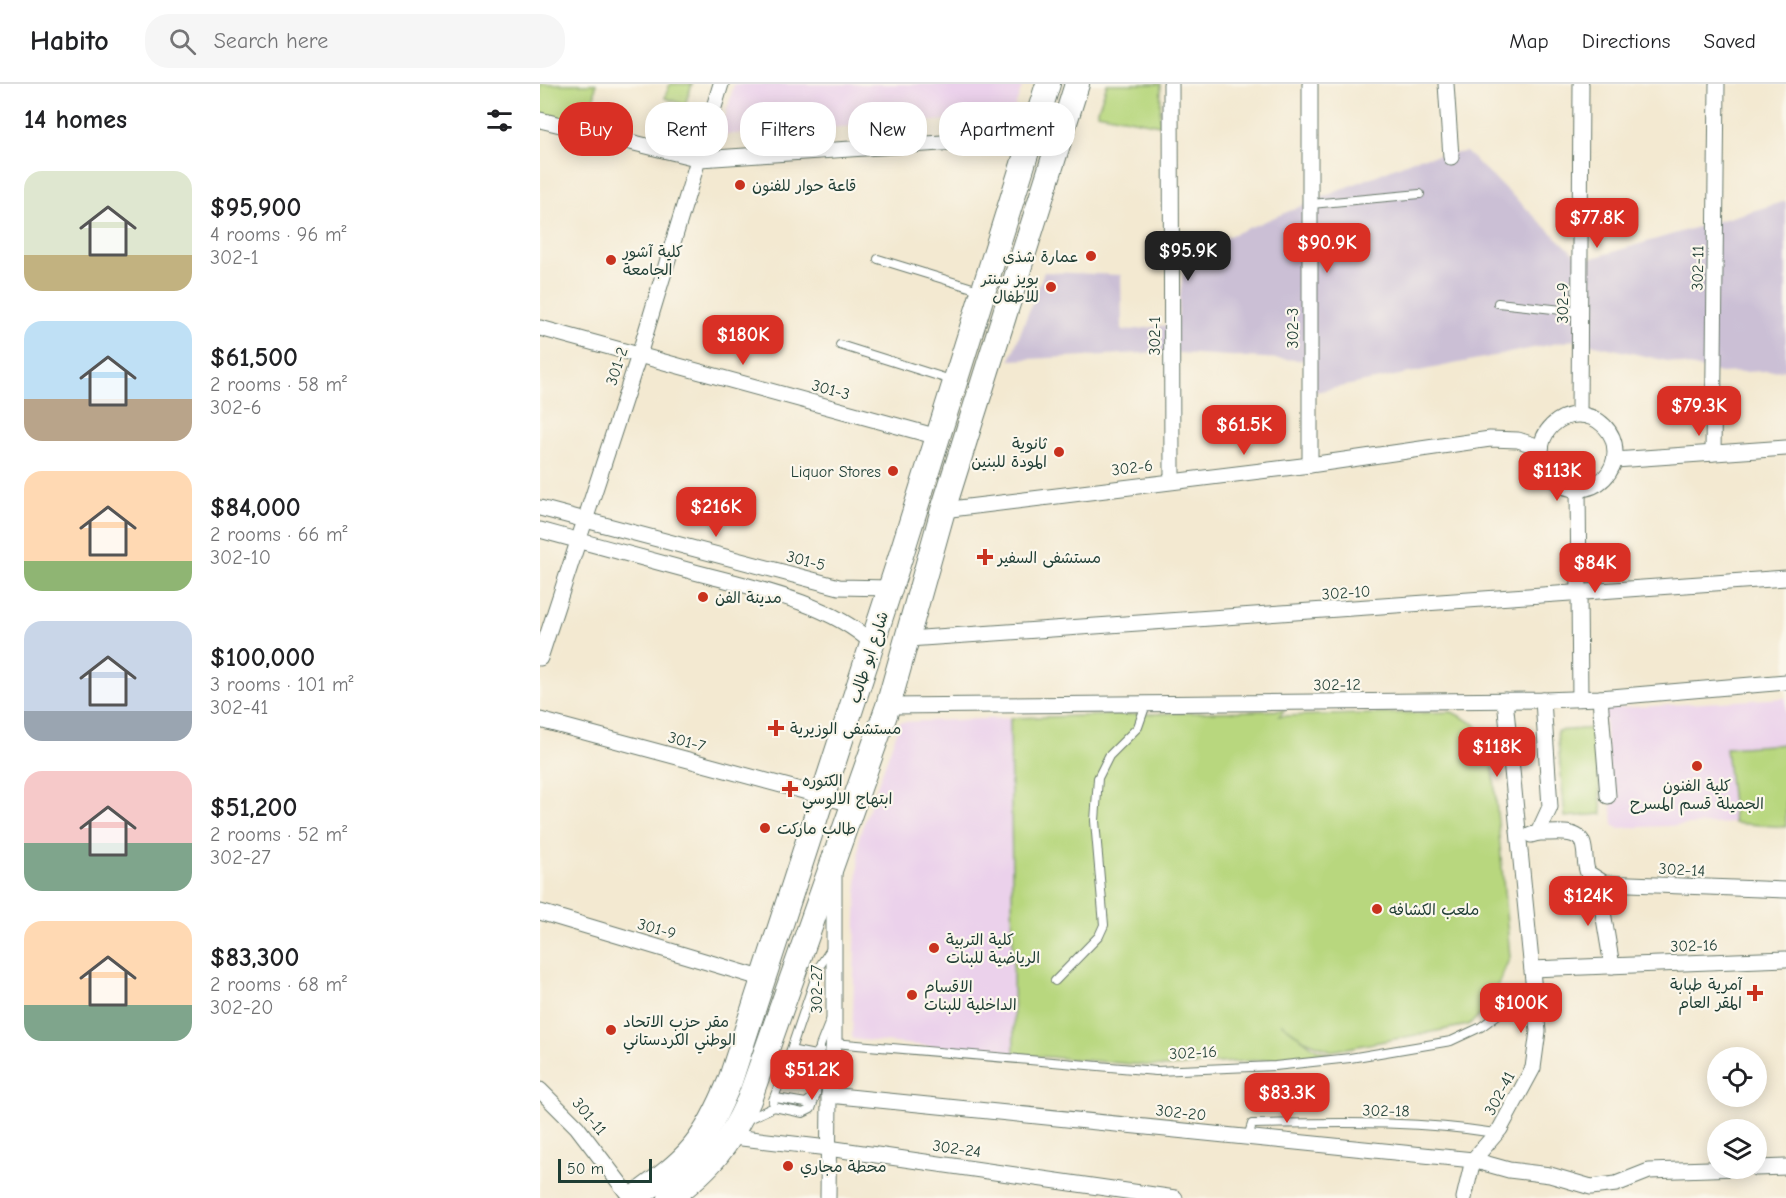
<!DOCTYPE html>
<html lang="en">
<head>
<meta charset="utf-8">
<style>
  :root { --surface:#fff; --page:#f6f6f6; --text:#202124; --muted:#757577; --line:#e0e0e0; --accent:#d93025 }
  body { margin:0; font-family:"Comic Neue","Playpen Sans Arabic",sans-serif; background:var(--page); color:var(--text); height:100vh; display:flex; flex-direction:column; font-size:22px; white-space:nowrap }
  * { box-sizing:border-box; margin:0 }
  p { font-size:20px; color:var(--muted) }
  .icon { flex:none; width:33px; height:33px; fill:none; stroke:currentColor; stroke-width:2; stroke-linecap:round; stroke-linejoin:round }
  .map { position:relative; flex:1; overflow:hidden }
  .panel { display:flex; flex-direction:column; background:var(--surface); width:540px }
  .panel>* { flex:none }
  .hud { position:absolute; left:18px; top:18px; width:570px; height:54px; display:flex; gap:12px }
  .buttons { position:absolute; left:1167px; top:963px; display:grid; gap:12px }
  .buttons a { display:grid; place-items:center; width:60px; height:60px; border-radius:50%; background:var(--surface); box-shadow:0 3px 15px #0003; font-size:30px }
  .scale { position:absolute; left:18px; bottom:15px; width:94px; box-sizing:border-box; padding-left:6px; border:3px solid #1f3d34; border-top:0; font-size:16px; line-height:21px; white-space:nowrap; color:#1f3d34; -webkit-text-stroke:4px #fbf7ec; paint-order:stroke }
  .price { position:absolute; translate:-50% -51px; padding:0 14px; border-radius:12px; background:var(--accent); color:#fff; font-size:20px; line-height:39px; filter:drop-shadow(0 2px 3px #0008) }
  .price::after { content:''; position:absolute; left:50%; top:36px; width:18px; height:14px; margin-left:-9px; background:inherit; clip-path:polygon(0 0,100% 0,50% 100%) }
  .price.selected { background:#222; color:#fff }
  ul { padding:0; list-style:none }
  li { display:flex; align-items:center; gap:18px; height:150px; padding:0 24px }
  li span { display:grid; place-items:center; flex:none; width:168px; height:120px; border-radius:18px; color:#555 }
  li>.icon { margin-inline-start:auto }
  span .icon { width:72px; height:72px; fill:#fffc; stroke-width:1 }
  li b { font-size:26px }
  h2 { display:flex; justify-content:space-between; align-items:center; height:72px; padding:0 24px; font-size:26px }
  .chip { padding:0 21px; border-radius:24px; background:var(--surface); box-shadow:0 3px 15px #0003; font-size:21px; line-height:54px }
  .chip.selected { background:var(--accent); color:#fff }
  header { display:flex; align-items:center; gap:36px; box-sizing:border-box; height:84px; padding:0 30px; background:var(--surface); border-bottom:2px solid var(--line) }
  header strong { font-size:28px }
  nav { display:flex; gap:33px; margin-inline-start:auto; font-size:21px }
  .search { width:420px; height:54px; background:var(--page); display:flex; align-items:center; gap:15px; box-sizing:border-box; padding:0 21px; border-radius:24px; color:var(--muted); font-size:22px }
  main { display:flex; flex:1; min-height:0 }
  .map>svg:first-child { display:block }
  .built { fill:#ebd1eb }
  .industrial { fill:#cbbfd5 }
  .green { fill:#b8d77e; stroke:#6c8a59; stroke-width:1.5 }
  .lines { fill:none; stroke-linecap:round; stroke-linejoin:round }
  .service-casing { stroke:#69796b; stroke-width:10 }
  .minor-casing { stroke:#69796b; stroke-width:17 }
  .primary-casing { stroke:#69796b; stroke-width:26 }
  .service { stroke:#fff; stroke-width:8 }
  .minor { stroke:#fff; stroke-width:15 }
  .primary { stroke:#fff; stroke-width:24 }
  .poi-dot { fill:#c8321e; stroke:#fbf7ec; stroke-width:2 }
  .labels { text-anchor:middle; stroke-width:4.5; stroke-linejoin:round; paint-order:stroke }
  .poi-label { font-size:16px; fill:#1f3d34; stroke:#fbf7ec; text-anchor:start }
  .street-label { font-size:16px; fill:#1f3d34; stroke:#fbf7ec }
</style>
</head>
<body>
<header>
<strong>Habito</strong>
<div class="search"><svg class="icon" aria-label="search" viewBox="0 0 24 24"><circle cx="10" cy="10" r="6"/><path d="M15 15l6 6"/></svg>Search here</div>
<nav><a>Map</a><a>Directions</a><a>Saved</a></nav>
</header>
<main>
<section class="panel">
<h2>14 homes<svg class="icon" aria-label="filters" viewBox="0 0 24 24"><path d="M4 7h16M4 17h16"/><circle cx="9" cy="7" r="2"/><circle cx="15" cy="17" r="2"/></svg></h2>
<ul>
<li><span style="background:linear-gradient(#dfe7d0 70%,#c2b280 0)"><svg class="icon" aria-label="home" viewBox="0 0 24 24"><path d="M3 11l9-7 9 7M6 9v11h12V9"/></svg></span><div><b>$95,900</b><p>4 rooms · 96 m²</p><p>302-1</p></div></li>
<li><span style="background:linear-gradient(#bfe0f5 65%,#b9a48a 0)"><svg class="icon" aria-label="home" viewBox="0 0 24 24"><path d="M3 11l9-7 9 7M6 9v11h12V9"/></svg></span><div><b>$61,500</b><p>2 rooms · 58 m²</p><p>302-6</p></div></li>
<li><span style="background:linear-gradient(#ffd9b3 75%,#8fb573 0)"><svg class="icon" aria-label="home" viewBox="0 0 24 24"><path d="M3 11l9-7 9 7M6 9v11h12V9"/></svg></span><div><b>$84,000</b><p>2 rooms · 66 m²</p><p>302-10</p></div></li>
<li><span style="background:linear-gradient(#c9d6e8 75%,#9aa5b1 0)"><svg class="icon" aria-label="home" viewBox="0 0 24 24"><path d="M3 11l9-7 9 7M6 9v11h12V9"/></svg></span><div><b>$100,000</b><p>3 rooms · 101 m²</p><p>302-41</p></div></li>
<li><span style="background:linear-gradient(#f6c9c9 60%,#7fa58c 0)"><svg class="icon" aria-label="home" viewBox="0 0 24 24"><path d="M3 11l9-7 9 7M6 9v11h12V9"/></svg></span><div><b>$51,200</b><p>2 rooms · 52 m²</p><p>302-27</p></div></li>
<li><span style="background:linear-gradient(#ffd9b3 70%,#7fa58c 0)"><svg class="icon" aria-label="home" viewBox="0 0 24 24"><path d="M3 11l9-7 9 7M6 9v11h12V9"/></svg></span><div><b>$83,300</b><p>2 rooms · 68 m²</p><p>302-20</p></div></li>
</ul>
</section>
<div class="map">
<svg width="1246" height="1114" viewBox="0 0 1246 1114">
  <rect width="100%" height="100%" fill="#fbf7ec"/>
  <filter id="ink" filterUnits="userSpaceOnUse"><feTurbulence type="fractalNoise" baseFrequency=".0167" numOctaves="2"/><feDisplacementMap in="SourceGraphic" scale="12" xChannelSelector="R" yChannelSelector="G"/><feConvolveMatrix kernelMatrix="1 2 1 2 8 2 1 2 1" color-interpolation-filters="sRGB"/></filter>
  <filter id="wash" filterUnits="userSpaceOnUse"><feTurbulence type="fractalNoise" baseFrequency=".008" numOctaves="4" result="noise"/><feDisplacementMap in="SourceGraphic" scale="24" xChannelSelector="R" yChannelSelector="G"/><feGaussianBlur stdDeviation="1.35" result="paint"/><feColorMatrix in="noise" values="0 0 0 0 0 0 0 0 0 0 0 0 0 0 0 0 0 1.4 0 .05"/><feComposite in="paint" operator="in"/></filter>
  <g filter="url(#wash)">
    <rect width="100%" height="100%" fill="#f3e9d1"/>
    <g class="built">
      <polygon points="194,0 483,0 472,32 180,51"/>
      <polygon points="1246,614 1246,743 1194,739 1078,744 1073,741 1064,625"/>
      <polygon points="470,634 474,970 312,955 319,753 360,638"/>
    </g>
    <polygon class="industrial" points="926,68 1042,177 1246,117 1246,286 1181,289 1033,256 775,308 775,277 622,268 470,276 504,188 581,191 582,247 637,240 645,170 878,74"/>
    <g class="green">
      <polygon points="0,0 56,0 50,49 0,36"/>
      <polygon points="130,0 152,0 145,21 125,14"/>
      <polygon points="567,0 621,0 620,41 557,29"/>
      <polygon points="745,626 739,632 912,628 935,640 951,661 970,873 947,926 928,941 792,967 765,956 741,939 776,965 792,971 625,983 474,970 470,634"/>
      <polygon points="1054,644 1062,730 1025,733 1017,647"/>
      <polygon points="1246,660 1246,743 1194,739 1186,664"/>
    </g>
  </g>
  <g filter="url(#ink)">
    <g class="lines">
      <g class="service-casing">
        <g id="service">
          <polyline points="771,120 880,110"/>
          <polyline points="338,175 439,206"/>
          <polyline points="958,219 1040,228"/>
          <polyline points="300,261 411,296"/>
          <polyline points="515,897 559,852 564,841 555,737 558,694 569,672 598,643 606,620"/>
          <polyline points="294,959 616,987 735,982 810,974 911,957 941,943 968,923 992,898"/>
          <polyline points="249,971 255,967 275,971 280,965"/>
          <polyline points="248,974 279,883 293,862"/>
          <polyline points="233,1016 248,978 252,976 272,980 278,972"/>
          <polyline points="233,1018 236,1014 266,1019 275,1012"/>
          <polyline points="206,1036 234,1023 263,1029 271,1025 276,1010 280,962 290,937"/>
          <path d="M708,1053L712,1040C794,1039 874,1036 955,1049"/>
        </g>
      </g>
      <g class="minor-casing">
        <g id="minor">
          <polyline points="631,0 632,396"/>
          <polyline points="770,0 770,381"/>
          <polyline points="906,0 911,73"/>
          <polyline points="0,36 160,75 491,53"/>
          <polyline points="0,244 398,353"/>
          <polyline points="1039,330 1041,0"/>
          <circle cx="1038" cy="368" r="37"/>
          <polyline points="1173,369 1177,0"/>
          <polyline points="1075,376 1246,364"/>
          <polyline points="1038,405 1040,614"/>
          <polyline points="0,424 299,503 350,504"/>
          <polyline points="403,426 770,381 950,355 978,356 1000,363"/>
          <path d="M0,446C50,460 100,473 151,487C209,503 287,517 332,559"/>
          <polyline points="368,555 1246,494"/>
          <polyline points="0,574 99,271 181,0"/>
          <polyline points="1060,614 1068,712"/>
          <polyline points="348,622 1003,616 1060,614 1246,598"/>
          <polyline points="0,636 312,720"/>
          <path d="M998,749C1011,750 1038,744 1043,760C1046,770 1044,780 1048,789L1064,799L1246,806"/>
          <polyline points="991,751 998,749 1010,723 1003,616"/>
          <polyline points="1058,798 1072,882"/>
          <polyline points="0,828 224,895"/>
          <polyline points="992,885 1246,875"/>
          <polyline points="0,1006 37,1043 91,1114"/>
          <polyline points="289,1011 933,1076 969,1086 1010,1091 1051,1103 1076,1100 1109,1087 1199,1084"/>
          <polyline points="193,1053 288,1064 635,1114"/>
          <polyline points="1216,1084 1246,1083"/>
          <polyline points="288,1114 289,1011 294,954 294,790"/>
          <polyline points="924,1114 933,1076 960,1045 993,984 998,947 965,616"/>
        </g>
      </g>
      <g class="primary-casing">
        <g id="primary">
          <path d="M94,1114C150,1074 164,1060 190,997L361,471L508,0"/>
          <path d="M130,1114C171,1082 188,1063 209,1016L348,622L403,426L537,0"/>
        </g>
      </g>
      <use href="#service" class="service"/>
      <use href="#minor" class="minor"/>
      <use href="#primary" class="primary"/>
    </g>
  </g>
  <g class="poi-dot">
    <circle cx="200" cy="101" r="6"/>
    <circle cx="551" cy="172" r="6"/>
    <circle cx="71" cy="176" r="6"/>
    <circle cx="511" cy="203" r="6"/>
    <circle cx="519" cy="368" r="6"/>
    <circle cx="353" cy="387" r="6"/>
    <path d="M442 464h6v6h6v6h-6v6h-6v-6h-6v-6h6z"/>
    <circle cx="163" cy="513" r="6"/>
    <path d="M233 635h6v6h6v6h-6v6h-6v-6h-6v-6h6z"/>
    <circle cx="1157" cy="682" r="6"/>
    <path d="M247 696h6v6h6v6h-6v6h-6v-6h-6v-6h6z"/>
    <circle cx="225" cy="744" r="6"/>
    <circle cx="837" cy="825" r="6"/>
    <circle cx="394" cy="864" r="6"/>
    <path d="M1212 900h6v6h6v6h-6v6h-6v-6h-6v-6h6z"/>
    <circle cx="372" cy="911" r="6"/>
    <circle cx="71" cy="946" r="6"/>
    <circle cx="248" cy="1082" r="6"/>
  </g>
  <g class="labels">
    <g class="poi-label">
      <text x="212" y="107">قاعة حوار للفنون</text>
      <text x="83" y="173">كلية آشور<tspan x="83" dy="18">الجامعة</tspan></text>
      <text x="539" y="178" text-anchor="end">عمارة شذى</text>
      <text x="499" y="200" text-anchor="end">بويز سنتر<tspan x="499" dy="18">للاطفال</tspan></text>
      <text x="507" y="365" text-anchor="end">ثانوية<tspan x="507" dy="18">المودة للبنين</tspan></text>
      <text x="341" y="393" text-anchor="end">Liquor Stores</text>
      <text x="458" y="479">مستشفى السفير</text>
      <text x="175" y="519">مدينة الفن</text>
      <text x="250" y="650">مستشفى الوزيرية</text>
      <text x="262" y="702">الكتوره<tspan x="262" dy="18">ابتهاج الالوسي</tspan></text>
      <text x="1157" y="707" text-anchor="middle">كلية الفنون<tspan x="1157" dy="18">الجميلة قسم المسرح</tspan></text>
      <text x="237" y="750">طالب ماركت</text>
      <text x="849" y="831">ملعب الكشافه</text>
      <text x="406" y="861">كلية التربية<tspan x="406" dy="18">الرياضية للبنات</tspan></text>
      <text x="1202" y="906" text-anchor="end">آمرية طبابة<tspan x="1202" dy="18">المقر العام</tspan></text>
      <text x="384" y="908">الاقسام<tspan x="384" dy="18">الداخلية للبنات</tspan></text>
      <text x="83" y="943">مقر حزب الاتحاد<tspan x="83" dy="18">الوطني الكردستاني</tspan></text>
      <text x="260" y="1088">محطة مجاري</text>
    </g>
    <g class="street-label">
      <text transform="translate(1157 184) rotate(-89)" y="6">302-11</text>
      <text transform="translate(1022 219) rotate(-90)" y="6">302-9</text>
      <text transform="translate(752 244) rotate(-90)" y="6">302-3</text>
      <text transform="translate(614 252) rotate(-90)" y="6">302-1</text>
      <text transform="translate(76 282) rotate(-72)" y="6">301-2</text>
      <text transform="translate(291 305) rotate(15)" y="6">301-3</text>
      <text transform="translate(592 383) rotate(-7)" y="6">302-6</text>
      <text transform="translate(266 476) rotate(14)" y="6">301-5</text>
      <text transform="translate(806 508) rotate(-4)" y="6">302-10</text>
      <text transform="translate(328 573) rotate(-72)" y="6">شارع ابو طالب</text>
      <text transform="translate(797 600) rotate(-1)" y="6">302-12</text>
      <text transform="translate(147 657) rotate(15)" y="6">301-7</text>
      <text transform="translate(1142 785) rotate(3)" y="6">302-14</text>
      <text transform="translate(117 844) rotate(16)" y="6">301-9</text>
      <text transform="translate(1154 861) rotate(-2)" y="6">302-16</text>
      <text transform="translate(276 905) rotate(-90)" y="6">302-27</text>
      <text transform="translate(653 968) rotate(-3)" y="6">302-16</text>
      <text transform="translate(959 1009) rotate(-62)" y="6">302-41</text>
      <text transform="translate(846 1026) rotate(1)" y="6">302-18</text>
      <text transform="translate(641 1028) rotate(6)" y="6">302-20</text>
      <text transform="translate(50 1032) rotate(50)" y="6">301-11</text>
      <text transform="translate(417 1064) rotate(8)" y="6">302-24</text>
    </g>
  </g>
</svg>
<div class="buttons">
<a><svg class="icon" aria-label="locate" viewBox="0 0 24 24"><circle cx="12" cy="12" r="6"/><path d="M12 2v4M12 18v4M2 12h4M18 12h4"/></svg></a>
<a><svg class="icon" aria-label="layers" viewBox="0 0 24 24"><path d="M12 4l9 5-9 5-9-5zM3 14l9 5 9-5"/></svg></a>
</div>
<div class="scale">50 m</div>
<b class="price" style="left:1057px;top:165px">$77.8K</b>
<b class="price" style="left:787px;top:190px">$90.9K</b>
<b class="price selected" style="left:648px;top:198px">$95.9K</b>
<b class="price" style="left:203px;top:282px">$180K</b>
<b class="price" style="left:1159px;top:353px">$79.3K</b>
<b class="price" style="left:704px;top:372px">$61.5K</b>
<b class="price" style="left:1017px;top:418px">$113K</b>
<b class="price" style="left:176px;top:454px">$216K</b>
<b class="price" style="left:1055px;top:510px">$84K</b>
<b class="price" style="left:957px;top:694px">$118K</b>
<b class="price" style="left:1048px;top:843px">$124K</b>
<b class="price" style="left:981px;top:950px">$100K</b>
<b class="price" style="left:272px;top:1017px">$51.2K</b>
<b class="price" style="left:747px;top:1040px">$83.3K</b>
<div class="hud">
<a class="chip selected">Buy</a>
<a class="chip">Rent</a>
<a class="chip">Filters</a>
<a class="chip">New</a>
<a class="chip">Apartment</a>
</div>
</div>
</main>
</body>
</html>
